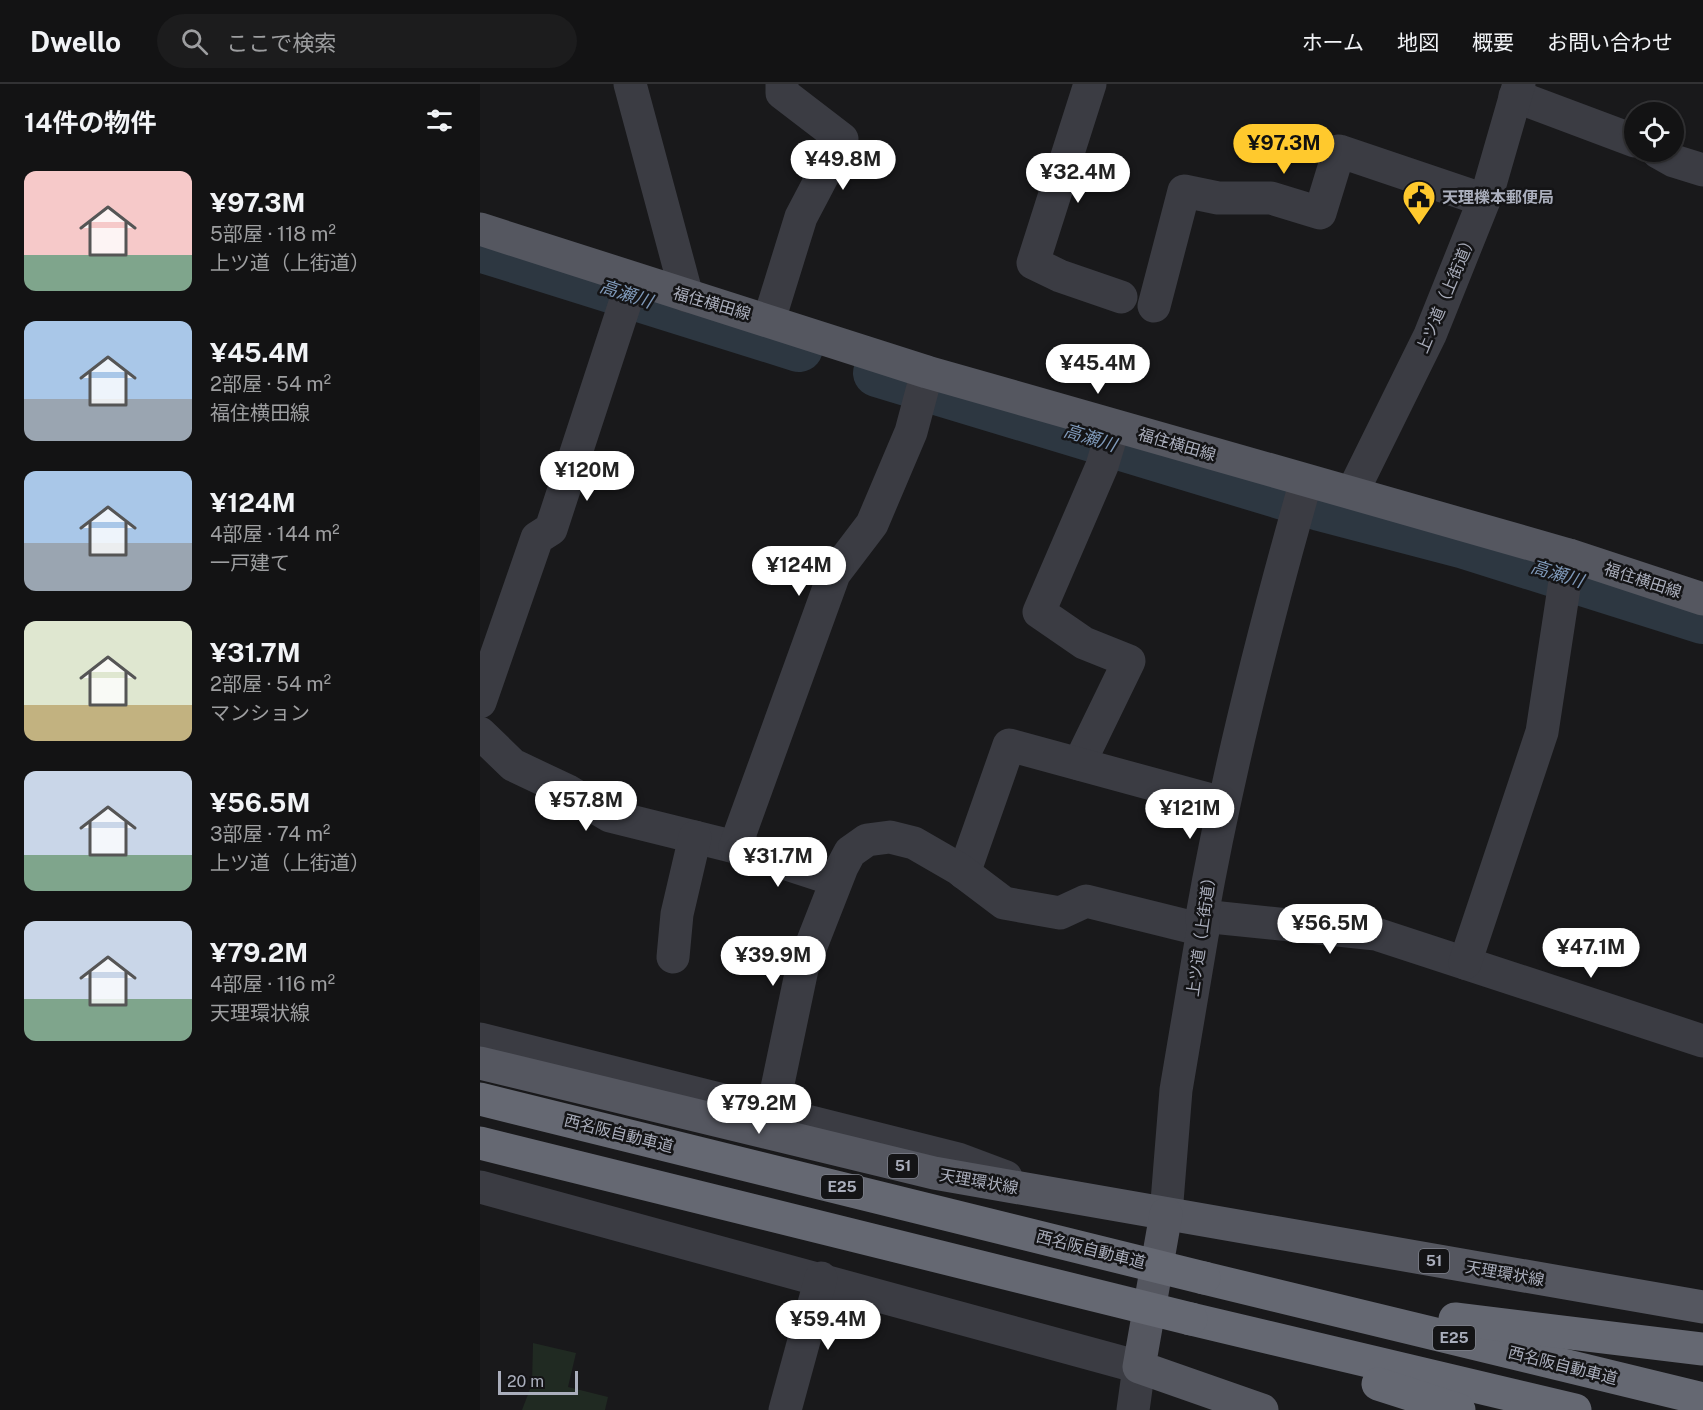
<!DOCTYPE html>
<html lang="ja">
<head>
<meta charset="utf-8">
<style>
  :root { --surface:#131314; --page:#1c1c1d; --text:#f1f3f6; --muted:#9d9ea0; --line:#323234; --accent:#ffc92d }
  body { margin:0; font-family:"Public Sans","Noto Sans JP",sans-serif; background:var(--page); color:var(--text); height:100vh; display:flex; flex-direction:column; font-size:22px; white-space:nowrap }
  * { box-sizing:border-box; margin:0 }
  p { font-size:20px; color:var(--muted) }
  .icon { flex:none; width:33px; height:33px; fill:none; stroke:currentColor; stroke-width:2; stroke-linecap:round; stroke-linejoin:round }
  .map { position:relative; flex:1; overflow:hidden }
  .panel { display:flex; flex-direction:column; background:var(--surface); width:480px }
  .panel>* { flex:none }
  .controls { position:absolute; left:1144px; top:18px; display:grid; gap:12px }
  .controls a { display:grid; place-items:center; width:60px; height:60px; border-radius:50%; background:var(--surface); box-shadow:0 2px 4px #0004,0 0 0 2px var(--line); font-size:30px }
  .scale { position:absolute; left:18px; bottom:15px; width:80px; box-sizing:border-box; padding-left:6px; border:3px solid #aaaebc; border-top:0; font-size:16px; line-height:21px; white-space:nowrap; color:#aaaebc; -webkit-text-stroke:4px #141416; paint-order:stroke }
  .price { position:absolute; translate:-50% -51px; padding:0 14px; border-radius:21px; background:#fff; color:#222; font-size:20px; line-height:39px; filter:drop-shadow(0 2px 3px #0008) }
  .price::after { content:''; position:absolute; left:50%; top:36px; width:18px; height:14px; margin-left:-9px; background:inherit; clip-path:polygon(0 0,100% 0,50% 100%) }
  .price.current { background:var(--accent); color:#111 }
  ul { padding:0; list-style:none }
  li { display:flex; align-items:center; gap:18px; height:150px; padding:0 24px }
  li span { display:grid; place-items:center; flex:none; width:168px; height:120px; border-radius:12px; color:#555 }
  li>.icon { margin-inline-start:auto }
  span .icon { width:72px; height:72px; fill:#fffc; stroke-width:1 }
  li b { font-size:26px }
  h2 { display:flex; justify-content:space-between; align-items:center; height:72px; padding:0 24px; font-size:26px }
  header { display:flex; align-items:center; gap:36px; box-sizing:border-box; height:84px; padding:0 30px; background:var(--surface); border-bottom:2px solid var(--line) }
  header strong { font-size:28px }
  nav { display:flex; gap:33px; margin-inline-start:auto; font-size:21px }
  .search { width:420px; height:54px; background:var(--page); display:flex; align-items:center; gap:15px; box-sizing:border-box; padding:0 21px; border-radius:33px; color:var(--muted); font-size:22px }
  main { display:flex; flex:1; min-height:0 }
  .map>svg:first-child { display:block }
  .green { fill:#202a22 }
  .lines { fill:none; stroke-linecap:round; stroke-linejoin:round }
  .river { stroke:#2d3741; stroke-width:48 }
  .minor { stroke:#3b3c43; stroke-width:33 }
  .major { stroke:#555760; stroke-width:33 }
  .highway { stroke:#656872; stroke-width:33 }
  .highway-bridge { stroke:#656872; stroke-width:33 }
  .labels { text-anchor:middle; stroke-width:5; stroke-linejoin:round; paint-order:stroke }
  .shield { fill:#141416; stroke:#7d808a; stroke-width:1.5 }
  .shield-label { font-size:15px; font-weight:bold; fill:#aaaebc }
  .poi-label { font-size:16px; font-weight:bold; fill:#aaaebc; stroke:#141416; text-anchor:start }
  .street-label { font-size:16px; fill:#aaaebc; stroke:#141416 }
  .water-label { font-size:18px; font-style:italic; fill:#7f99b9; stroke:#141416 }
</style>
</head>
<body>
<header>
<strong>Dwello</strong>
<div class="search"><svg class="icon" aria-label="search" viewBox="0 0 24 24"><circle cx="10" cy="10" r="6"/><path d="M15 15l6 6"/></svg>ここで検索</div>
<nav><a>ホーム</a><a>地図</a><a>概要</a><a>お問い合わせ</a></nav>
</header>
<main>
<section class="panel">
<h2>14件の物件<svg class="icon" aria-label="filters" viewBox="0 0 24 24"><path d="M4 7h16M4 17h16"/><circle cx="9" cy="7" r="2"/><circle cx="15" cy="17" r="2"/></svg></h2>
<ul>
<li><span style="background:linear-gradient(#f6c9c9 70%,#7fa58c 0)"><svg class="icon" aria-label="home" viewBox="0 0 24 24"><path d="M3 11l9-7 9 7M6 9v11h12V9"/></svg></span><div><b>¥97.3M</b><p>5部屋 · 118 m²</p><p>上ツ道（上街道）</p></div></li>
<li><span style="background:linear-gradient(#a9c7e8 65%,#9aa5b1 0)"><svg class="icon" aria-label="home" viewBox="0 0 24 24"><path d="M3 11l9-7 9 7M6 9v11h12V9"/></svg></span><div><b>¥45.4M</b><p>2部屋 · 54 m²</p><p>福住横田線</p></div></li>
<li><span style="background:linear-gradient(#a9c7e8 60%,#9aa5b1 0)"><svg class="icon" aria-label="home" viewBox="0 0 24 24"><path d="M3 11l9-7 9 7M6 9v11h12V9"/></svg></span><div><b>¥124M</b><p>4部屋 · 144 m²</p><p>一戸建て</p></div></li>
<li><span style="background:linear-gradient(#dfe7d0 70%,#c2b280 0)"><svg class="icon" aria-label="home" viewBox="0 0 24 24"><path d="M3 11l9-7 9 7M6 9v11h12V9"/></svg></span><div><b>¥31.7M</b><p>2部屋 · 54 m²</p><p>マンション</p></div></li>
<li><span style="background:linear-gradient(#c9d6e8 70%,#7fa58c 0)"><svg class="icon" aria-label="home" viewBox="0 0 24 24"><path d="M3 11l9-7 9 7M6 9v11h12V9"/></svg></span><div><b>¥56.5M</b><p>3部屋 · 74 m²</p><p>上ツ道（上街道）</p></div></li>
<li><span style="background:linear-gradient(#c9d6e8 65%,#7fa58c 0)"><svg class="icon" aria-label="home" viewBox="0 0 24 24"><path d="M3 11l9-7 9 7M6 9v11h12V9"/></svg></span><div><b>¥79.2M</b><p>4部屋 · 116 m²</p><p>天理環状線</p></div></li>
</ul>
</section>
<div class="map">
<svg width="1223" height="1326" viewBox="0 0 1223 1326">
  <rect width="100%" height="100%" fill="#19191b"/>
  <polygon class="green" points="53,1259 96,1269 88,1303 128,1313 125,1326 42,1326 52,1300"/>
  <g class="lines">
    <g class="river">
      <polyline points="0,164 319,264"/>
      <polyline points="397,289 840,423 985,461 1223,536"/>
    </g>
    <g class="minor">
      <polyline points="150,0 207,212"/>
      <polyline points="610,0 553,179 580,192 641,213"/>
      <polyline points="1035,12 1155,57"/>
      <polyline points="1178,68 1194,77 1223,86"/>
      <polyline points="674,222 704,107 738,114 791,114 840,129 859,67 1004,116"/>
      <polyline points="289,236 321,133 362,55 302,9 302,0"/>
      <polyline points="872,409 950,251 1009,104 1039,0"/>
      <polyline points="0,618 57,454 71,445 153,195"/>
      <polyline points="0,649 33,681 88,707 130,732 255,763 356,796"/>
      <polyline points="599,680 649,577 604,559 559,528 622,382 634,342"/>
      <polyline points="255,763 354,490 392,440 431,348 447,288"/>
      <polyline points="484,789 529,661 742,719"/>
      <polyline points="722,832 896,850 1223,957"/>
      <polyline points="193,873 197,830 215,753"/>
      <polyline points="985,879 1062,648 1089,471"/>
      <polyline points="0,955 478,1075 526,1093"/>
      <polyline points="292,1028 322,885 362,783 370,768 387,756 410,753 434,759 479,785 524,819 580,829 606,817 723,846"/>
      <polyline points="0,1103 659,1283 653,1326"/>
      <path d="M686,1130L696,1006L723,846L722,832C748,685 785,541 826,397"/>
      <polyline points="305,1326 341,1194"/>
    </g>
    <g class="major">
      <polyline points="0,145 447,288 1089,471 1223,515"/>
      <polyline points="0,979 454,1089 1223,1223"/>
      <polyline points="686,1130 659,1283 782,1326"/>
    </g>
    <g class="highway">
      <polyline points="724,1194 1223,1315"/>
      <polyline points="711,1235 1095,1326"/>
      <polyline points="975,1235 1223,1265"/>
      <polyline points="898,1300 979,1326"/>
    </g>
    <g class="highway-bridge">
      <polyline points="0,1015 724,1194"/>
      <polyline points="0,1059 711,1235"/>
    </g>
  </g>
  <defs>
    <g id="civic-pin" transform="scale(1.725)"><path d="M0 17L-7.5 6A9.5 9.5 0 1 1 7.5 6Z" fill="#ffc92d" stroke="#141416"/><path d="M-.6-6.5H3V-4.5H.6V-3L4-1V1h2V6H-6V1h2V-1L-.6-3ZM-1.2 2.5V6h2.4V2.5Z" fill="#111"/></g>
  </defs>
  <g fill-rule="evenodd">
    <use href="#civic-pin" x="939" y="113"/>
  </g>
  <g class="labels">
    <g class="shield">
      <rect x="408" y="1070" width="30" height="24" rx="4.5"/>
      <rect x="341" y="1091" width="42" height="24" rx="4.5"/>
      <rect x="939" y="1165" width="30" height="24" rx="4.5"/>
      <rect x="953" y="1242" width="42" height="24" rx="4.5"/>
    </g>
    <g class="shield-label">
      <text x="423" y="1087">51</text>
      <text x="362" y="1108">E25</text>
      <text x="954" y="1182">51</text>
      <text x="974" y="1259">E25</text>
    </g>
    <g class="poi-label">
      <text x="962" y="119">天理櫟本郵便局</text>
    </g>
    <g class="street-label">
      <text transform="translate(966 209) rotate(-67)" y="6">上ツ道（上街道）</text>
      <text transform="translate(232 219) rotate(16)" y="6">福住横田線</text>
      <text transform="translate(697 360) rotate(16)" y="6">福住横田線</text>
      <text transform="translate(1163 496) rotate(18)" y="6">福住横田線</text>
      <text transform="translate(721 849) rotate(-82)" y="6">上ツ道（上街道）</text>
      <text transform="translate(139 1049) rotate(14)" y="6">西名阪自動車道</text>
      <text transform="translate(499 1097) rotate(10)" y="6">天理環状線</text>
      <text transform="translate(611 1165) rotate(14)" y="6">西名阪自動車道</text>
      <text transform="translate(1025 1189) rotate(10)" y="6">天理環状線</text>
      <text transform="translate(1083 1281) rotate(14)" y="6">西名阪自動車道</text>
    </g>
    <g class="water-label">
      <text transform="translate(146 210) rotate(18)" y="6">高瀬川</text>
      <text transform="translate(610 354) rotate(17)" y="6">高瀬川</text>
      <text transform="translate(1077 490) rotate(17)" y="6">高瀬川</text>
    </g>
  </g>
</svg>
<div class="controls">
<a><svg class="icon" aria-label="locate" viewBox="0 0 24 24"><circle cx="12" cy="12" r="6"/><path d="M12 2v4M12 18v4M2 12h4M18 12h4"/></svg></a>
</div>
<div class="scale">20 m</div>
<b class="price current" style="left:804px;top:91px">¥97.3M</b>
<b class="price" style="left:363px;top:107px">¥49.8M</b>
<b class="price" style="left:598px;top:120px">¥32.4M</b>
<b class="price" style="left:618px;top:311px">¥45.4M</b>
<b class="price" style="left:107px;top:418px">¥120M</b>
<b class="price" style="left:319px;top:513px">¥124M</b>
<b class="price" style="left:106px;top:748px">¥57.8M</b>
<b class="price" style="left:710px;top:756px">¥121M</b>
<b class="price" style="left:298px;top:804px">¥31.7M</b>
<b class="price" style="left:850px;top:871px">¥56.5M</b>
<b class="price" style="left:1111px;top:895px">¥47.1M</b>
<b class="price" style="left:293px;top:903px">¥39.9M</b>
<b class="price" style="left:279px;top:1051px">¥79.2M</b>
<b class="price" style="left:348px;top:1267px">¥59.4M</b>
</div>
</main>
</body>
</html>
